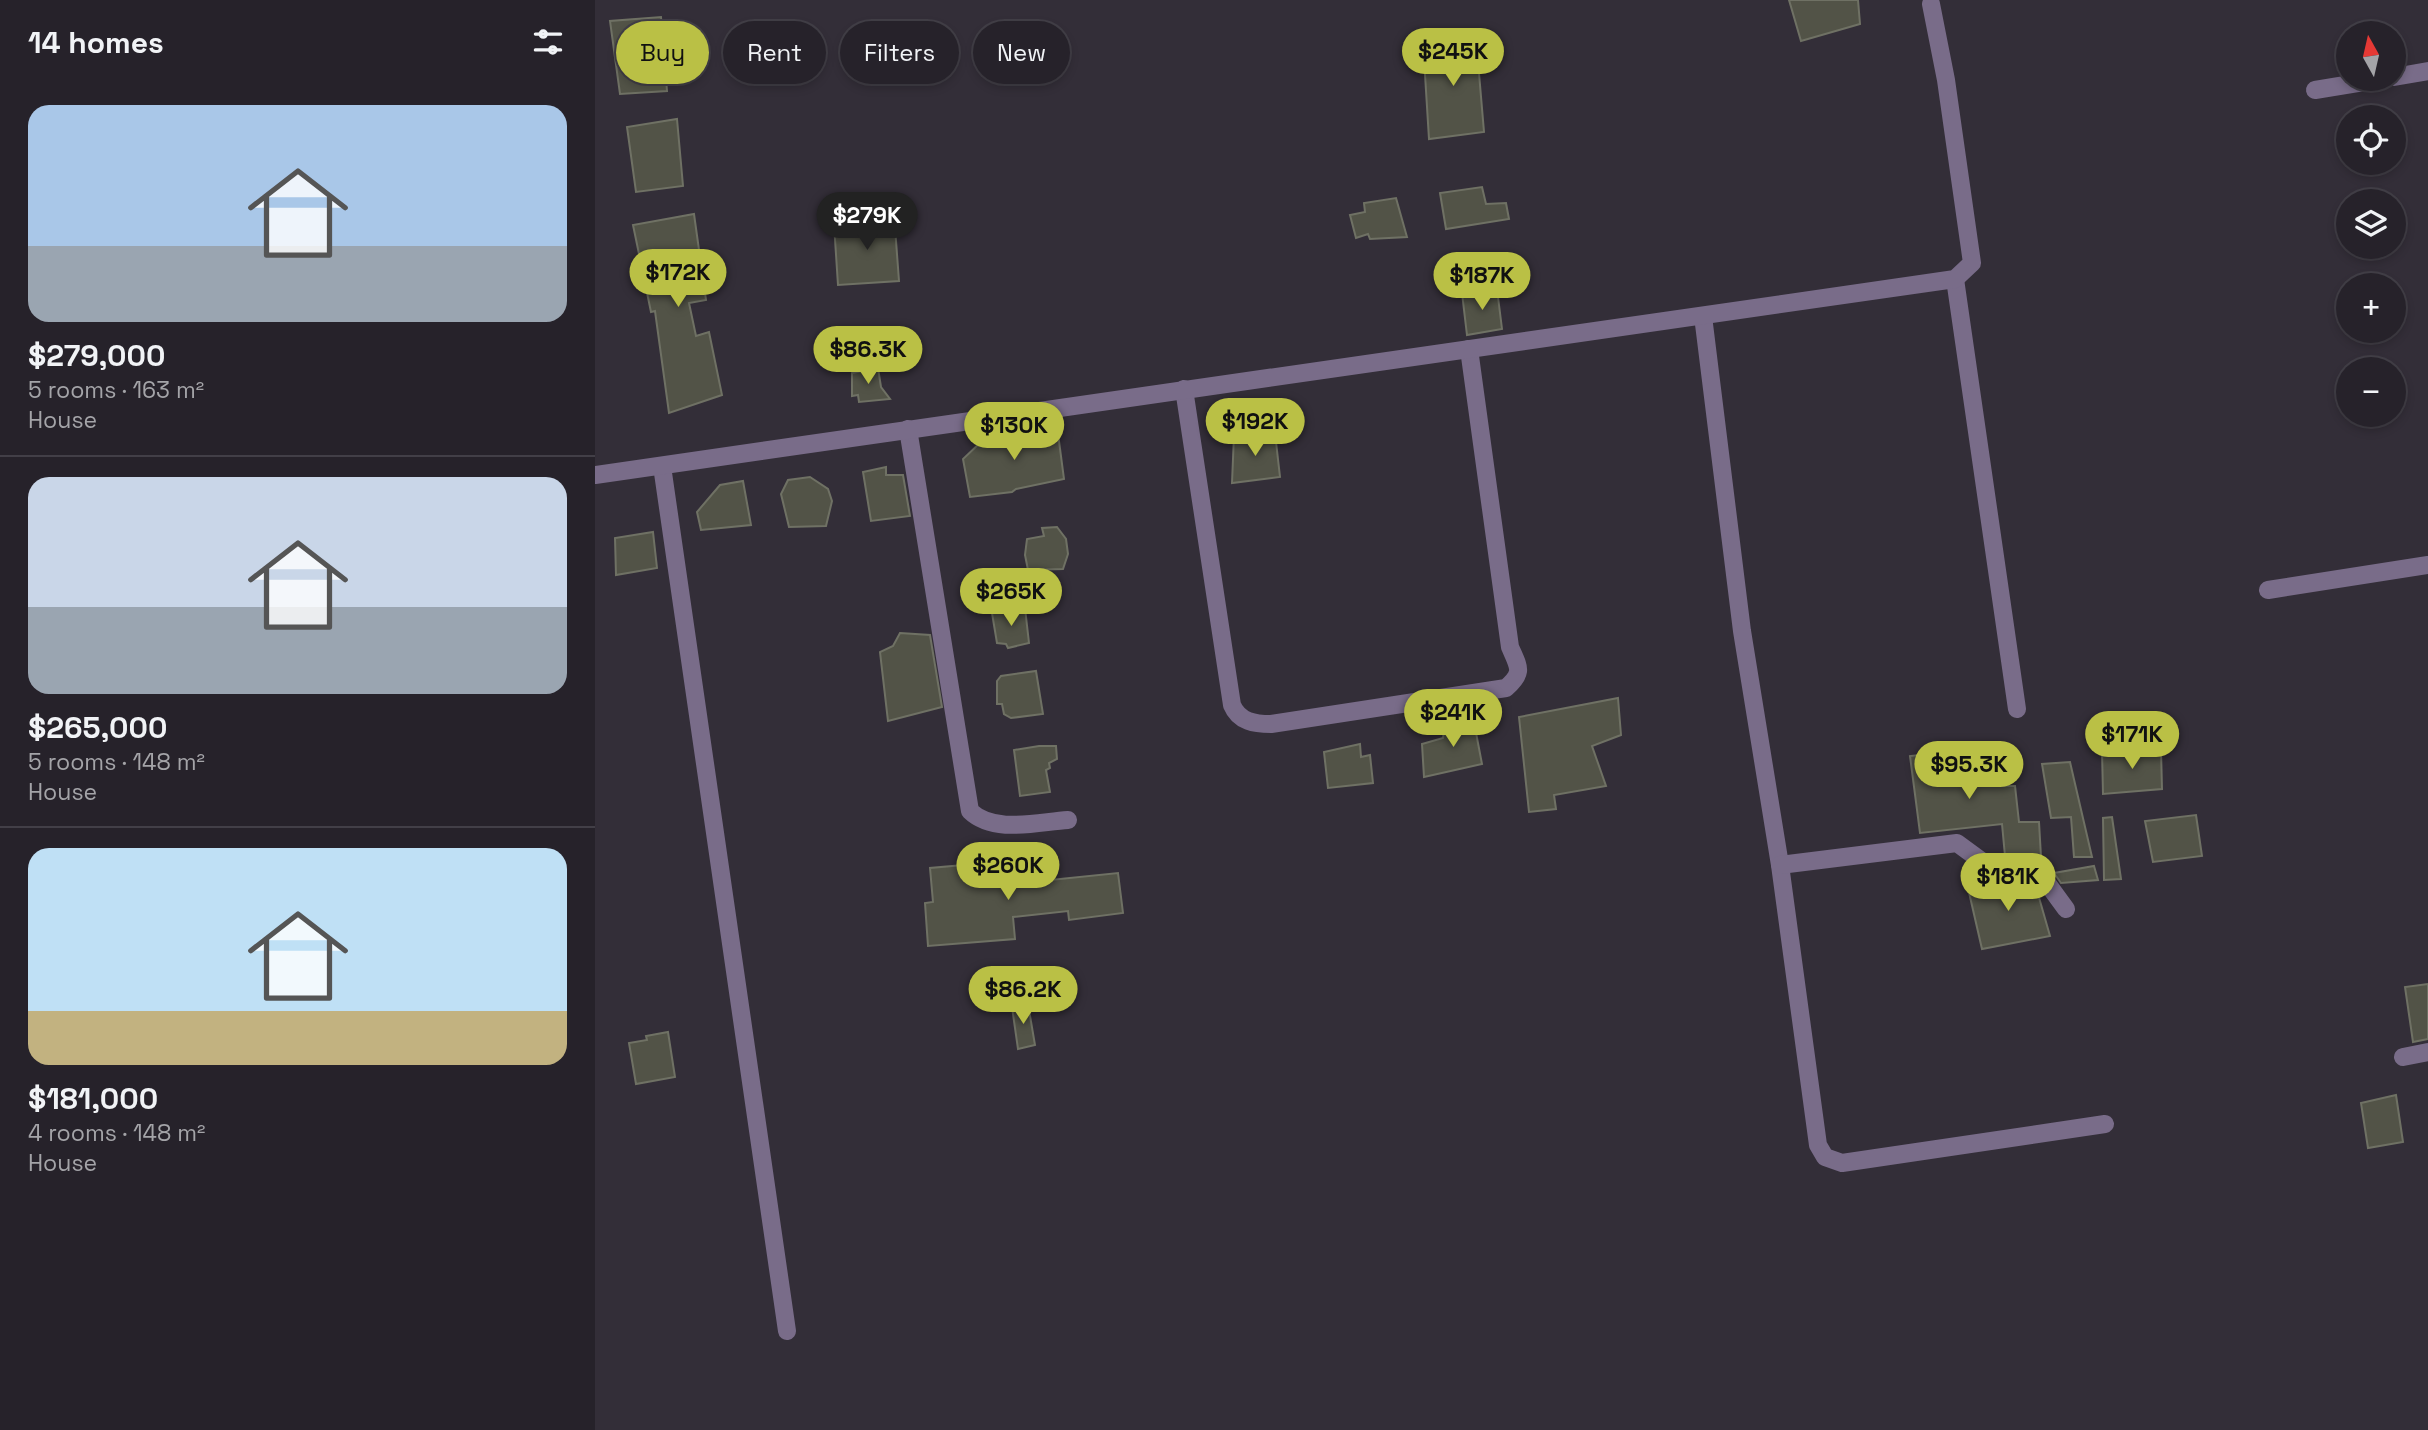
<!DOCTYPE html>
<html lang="en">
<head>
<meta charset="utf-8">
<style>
  :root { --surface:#26222a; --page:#322f36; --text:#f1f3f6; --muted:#a4a4a8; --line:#423f47; --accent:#bac045 }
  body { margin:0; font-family:"Space Grotesk",sans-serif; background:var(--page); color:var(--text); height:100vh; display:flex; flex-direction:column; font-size:26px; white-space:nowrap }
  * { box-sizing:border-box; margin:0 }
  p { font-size:23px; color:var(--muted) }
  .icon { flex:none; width:38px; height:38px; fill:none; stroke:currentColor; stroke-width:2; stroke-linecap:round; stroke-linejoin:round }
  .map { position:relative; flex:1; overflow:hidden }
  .sheet { display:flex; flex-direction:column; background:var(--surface); width:595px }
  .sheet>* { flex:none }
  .banner { position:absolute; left:21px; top:21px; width:665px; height:63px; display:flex; gap:14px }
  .needle { width:46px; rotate:352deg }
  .fabs { position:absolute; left:1741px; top:21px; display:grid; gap:14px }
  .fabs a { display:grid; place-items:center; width:70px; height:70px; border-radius:50%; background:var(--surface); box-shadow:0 4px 10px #0003,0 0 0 2px var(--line); font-size:35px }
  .price { position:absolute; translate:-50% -60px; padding:0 16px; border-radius:24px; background:var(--accent); color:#111; font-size:23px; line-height:46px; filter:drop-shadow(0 2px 4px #0008) }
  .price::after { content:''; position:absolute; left:50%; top:42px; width:21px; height:16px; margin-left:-10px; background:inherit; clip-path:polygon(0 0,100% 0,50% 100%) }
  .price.active { background:#222; color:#fff }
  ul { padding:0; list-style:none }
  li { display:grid; align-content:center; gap:14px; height:371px; padding:0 28px }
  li+li { border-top:2px solid var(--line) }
  li span { display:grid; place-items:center; height:217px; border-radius:21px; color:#555 }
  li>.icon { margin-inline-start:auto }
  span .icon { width:126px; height:126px; fill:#fffc; stroke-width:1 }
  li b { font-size:30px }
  h2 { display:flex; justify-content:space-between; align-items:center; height:84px; padding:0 28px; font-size:30px }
  .tag { padding:0 24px; border-radius:32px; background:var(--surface); box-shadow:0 4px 10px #0003,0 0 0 2px var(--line); font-size:24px; line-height:63px }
  .tag.active { background:var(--accent); color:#111 }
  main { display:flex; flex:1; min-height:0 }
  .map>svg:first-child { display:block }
  .building { fill:#525347; stroke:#6f7164; stroke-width:2 }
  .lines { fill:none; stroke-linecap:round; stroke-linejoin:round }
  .minor { stroke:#796c89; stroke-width:18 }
</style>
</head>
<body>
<main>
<section class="sheet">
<h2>14 homes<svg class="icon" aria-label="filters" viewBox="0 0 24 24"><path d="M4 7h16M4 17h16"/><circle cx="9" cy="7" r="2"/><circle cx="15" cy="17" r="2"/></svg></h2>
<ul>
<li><span style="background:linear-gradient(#a9c7e8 65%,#9aa5b1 0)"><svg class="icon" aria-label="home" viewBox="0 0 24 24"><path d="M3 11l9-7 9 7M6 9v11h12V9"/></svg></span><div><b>$279,000</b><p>5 rooms · 163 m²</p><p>House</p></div></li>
<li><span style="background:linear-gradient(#c9d6e8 60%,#9aa5b1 0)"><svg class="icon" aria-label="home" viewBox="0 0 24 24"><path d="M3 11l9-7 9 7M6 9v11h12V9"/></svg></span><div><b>$265,000</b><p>5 rooms · 148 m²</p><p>House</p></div></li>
<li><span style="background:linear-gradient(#bfe0f5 75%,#c2b280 0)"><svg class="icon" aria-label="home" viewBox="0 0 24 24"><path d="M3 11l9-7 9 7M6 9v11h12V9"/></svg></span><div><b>$181,000</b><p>4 rooms · 148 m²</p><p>House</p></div></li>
</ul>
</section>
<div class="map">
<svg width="1833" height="1430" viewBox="0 0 1833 1430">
  <rect width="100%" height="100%" fill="#332e38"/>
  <g class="building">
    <polygon points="1194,0 1263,0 1265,24 1206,41"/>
    <polygon points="66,17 72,91 25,94 15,21"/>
    <polygon points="881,38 889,132 834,139 828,42"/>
    <polygon points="82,119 88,186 41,192 32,127"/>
    <polygon points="887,187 891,204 911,203 914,219 851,229 845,193"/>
    <polygon points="801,198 812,237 775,239 773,234 761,238 755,215 770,212 769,203"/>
    <polygon points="99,214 111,300 94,303 101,336 114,332 127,395 74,413 60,311 56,312 38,225"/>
    <polygon points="299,214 304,281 243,285 239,224 286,220 287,215"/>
    <polygon points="902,289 907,329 872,335 867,293"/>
    <polygon points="283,368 286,387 295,399 264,402 263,395 257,396 257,373"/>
    <polygon points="462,426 469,479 421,489 417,492 375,497 368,459 386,442 428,431"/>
    <polygon points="680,433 685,477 637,483 639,435"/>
    <polygon points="291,467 291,475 308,475 315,516 276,521 268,472"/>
    <polygon points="215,477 233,489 237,501 231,526 194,527 186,494 193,480"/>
    <polygon points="148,481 156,525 106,530 102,512 125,485"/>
    <polygon points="462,527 471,539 473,554 468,569 433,570 430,555 432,539 449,536 447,528"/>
    <polygon points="58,532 62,568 21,575 20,538"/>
    <polygon points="430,608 434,643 413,648 411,644 402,643 397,613"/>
    <polygon points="305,633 335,635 347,707 293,721 285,652 298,646"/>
    <polygon points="441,671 448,714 416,718 409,714 407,704 402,704 402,681 406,676"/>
    <polygon points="1023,698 1026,735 997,746 1011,786 959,795 961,809 934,812 924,717"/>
    <polygon points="878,717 887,764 829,777 827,744 848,738 850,724"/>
    <polygon points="765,744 766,757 775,755 778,783 733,788 729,752"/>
    <polygon points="444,746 461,746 462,759 454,763 455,768 451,770 455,792 425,796 419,750"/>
    <polygon points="1383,748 1388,786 1420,786 1424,822 1444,822 1446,857 1410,856 1407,824 1325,833 1315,756"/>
    <polygon points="1566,750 1567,789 1508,794 1507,751"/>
    <polygon points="1475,762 1481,788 1497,857 1479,857 1476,817 1456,818 1447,764"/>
    <polygon points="1601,815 1607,856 1558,862 1550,821"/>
    <polygon points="1517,817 1526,879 1509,880 1508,818"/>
    <polygon points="414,861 416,884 523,873 528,913 474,920 473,911 418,917 420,939 333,946 330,903 338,902 335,868"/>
    <polygon points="1499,866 1503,880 1466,883 1459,873"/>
    <polygon points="1431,879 1441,887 1455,936 1387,949 1373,888"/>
    <polygon points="1833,984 1833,1039 1818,1042 1810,987"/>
    <polygon points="433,1004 440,1045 423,1049 417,1007"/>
    <polygon points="73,1032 80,1077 41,1084 34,1043 52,1040 51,1036"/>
    <polygon points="1801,1095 1808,1142 1773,1148 1766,1103"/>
  </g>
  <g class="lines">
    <g class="minor">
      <polyline points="1799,77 1833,71"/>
      <polyline points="1720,90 1787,79"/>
      <polyline points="1360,279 1422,709"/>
      <polyline points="1108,316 1147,631 1185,865 1223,1145 1230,1157 1247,1163 1510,1124"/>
      <path d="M589,389L637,705C644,722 660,724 676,724L911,688C929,672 924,668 915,647L874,349"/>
      <path d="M313,429L375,811C399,834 442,822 473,820"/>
      <polyline points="67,466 192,1331"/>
      <polyline points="0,475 1360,279 1377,263 1351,80 1336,4"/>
      <polyline points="1673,590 1833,565"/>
      <polyline points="1185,865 1362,843 1392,865 1411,869 1433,868 1444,872 1471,909"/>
      <polyline points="1808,1057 1833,1052"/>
    </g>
  </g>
</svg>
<div class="fabs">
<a><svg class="needle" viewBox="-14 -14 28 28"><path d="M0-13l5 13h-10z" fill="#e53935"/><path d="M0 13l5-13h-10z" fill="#a4a4a8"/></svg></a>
<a><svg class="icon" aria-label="locate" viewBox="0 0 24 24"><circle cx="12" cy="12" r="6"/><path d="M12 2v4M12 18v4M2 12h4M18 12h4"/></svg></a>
<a><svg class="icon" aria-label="layers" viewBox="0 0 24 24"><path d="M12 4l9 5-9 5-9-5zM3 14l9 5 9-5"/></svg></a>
<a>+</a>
<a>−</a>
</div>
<b class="price" style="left:858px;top:88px">$245K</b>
<b class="price active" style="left:272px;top:252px">$279K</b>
<b class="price" style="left:83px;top:309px">$172K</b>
<b class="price" style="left:887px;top:312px">$187K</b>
<b class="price" style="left:273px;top:386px">$86.3K</b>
<b class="price" style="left:660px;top:458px">$192K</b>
<b class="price" style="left:419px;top:462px">$130K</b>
<b class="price" style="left:416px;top:628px">$265K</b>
<b class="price" style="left:858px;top:749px">$241K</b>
<b class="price" style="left:1537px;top:771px">$171K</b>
<b class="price" style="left:1374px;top:801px">$95.3K</b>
<b class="price" style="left:413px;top:902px">$260K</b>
<b class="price" style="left:1413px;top:913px">$181K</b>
<b class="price" style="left:428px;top:1026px">$86.2K</b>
<div class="banner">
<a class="tag active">Buy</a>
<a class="tag">Rent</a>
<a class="tag">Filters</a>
<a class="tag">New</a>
</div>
</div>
</main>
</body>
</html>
